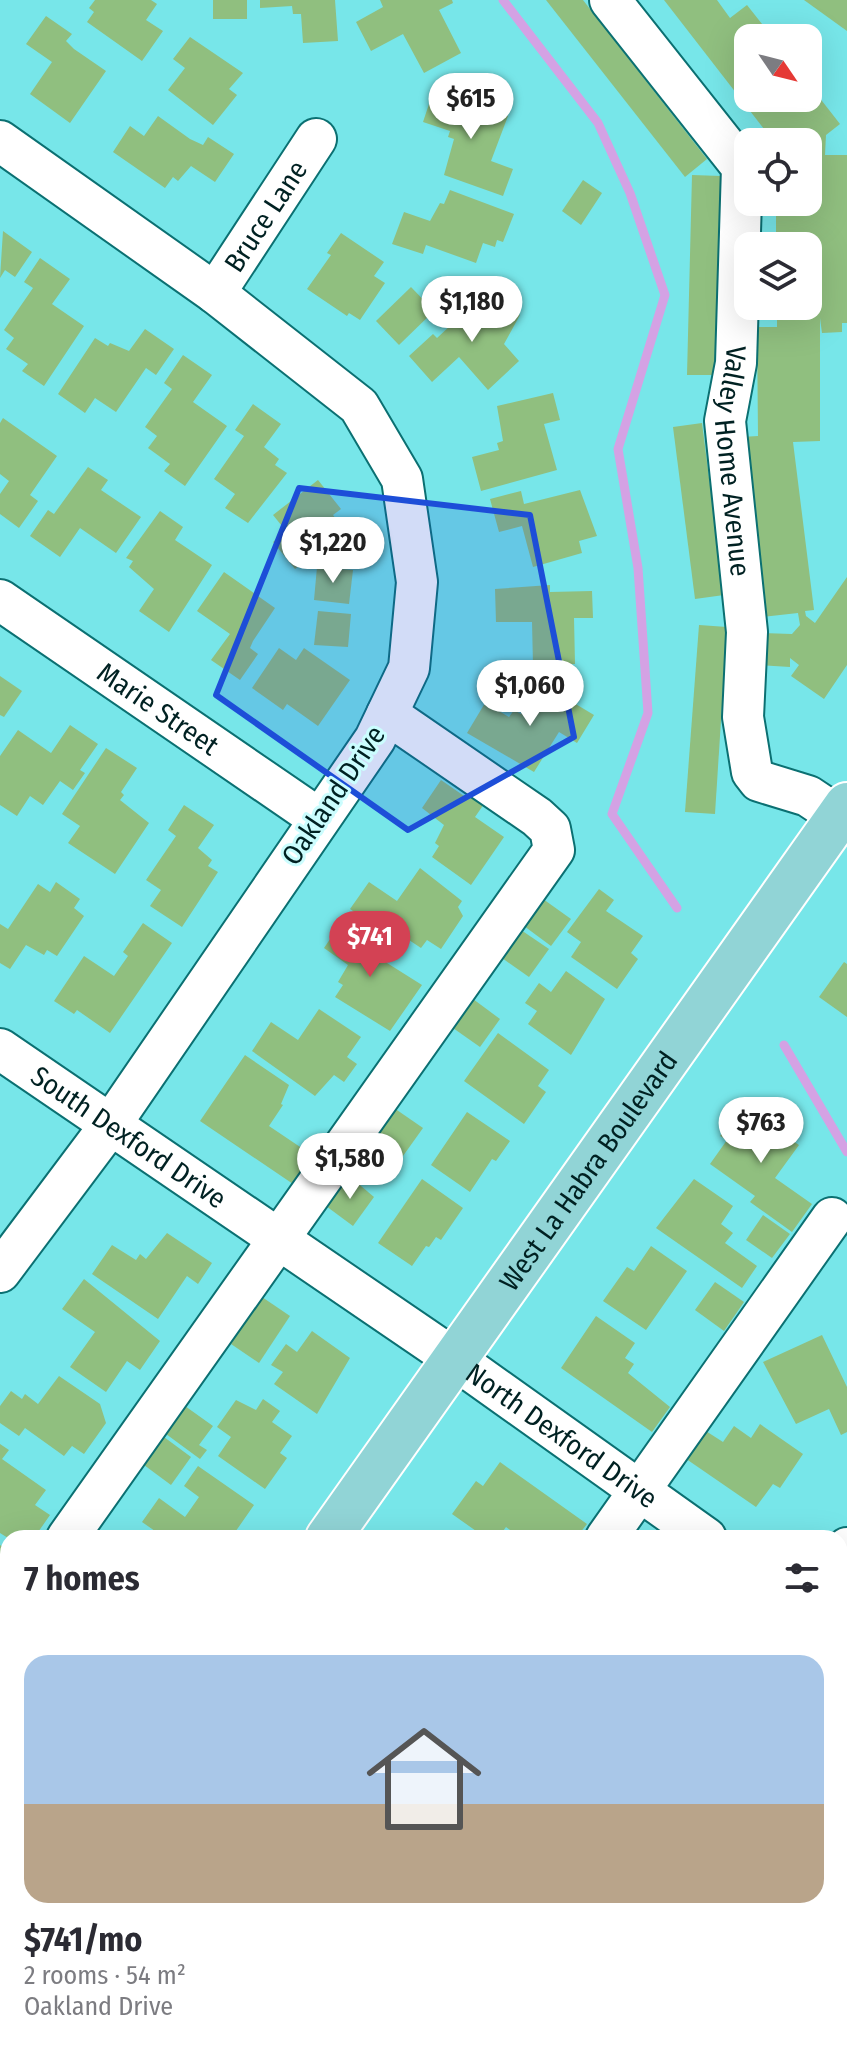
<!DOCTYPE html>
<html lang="en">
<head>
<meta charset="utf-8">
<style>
  :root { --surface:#fff; --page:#f2f2f3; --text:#2b2b33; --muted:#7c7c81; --line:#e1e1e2; --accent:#d34254 }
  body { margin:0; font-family:"Fira Sans Condensed",sans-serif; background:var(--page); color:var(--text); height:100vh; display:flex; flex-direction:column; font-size:30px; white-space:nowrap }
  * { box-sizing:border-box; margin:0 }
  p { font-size:26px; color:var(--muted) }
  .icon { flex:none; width:44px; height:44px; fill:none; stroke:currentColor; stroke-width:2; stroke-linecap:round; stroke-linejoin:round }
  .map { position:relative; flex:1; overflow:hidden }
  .sheet { position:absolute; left:0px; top:1530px; width:848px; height:538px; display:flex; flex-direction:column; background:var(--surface); border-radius:24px 24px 0 0; box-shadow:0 8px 32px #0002 }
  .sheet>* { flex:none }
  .needle { width:52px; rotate:125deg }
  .fabs { position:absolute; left:734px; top:24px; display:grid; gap:16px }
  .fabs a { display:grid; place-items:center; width:88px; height:88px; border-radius:16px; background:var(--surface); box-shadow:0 8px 32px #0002; font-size:40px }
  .price { position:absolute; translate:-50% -68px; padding:0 18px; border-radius:28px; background:#fff; color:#222; font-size:26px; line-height:52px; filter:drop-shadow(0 2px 4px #0008) }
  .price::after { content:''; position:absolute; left:50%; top:48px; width:24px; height:18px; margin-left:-12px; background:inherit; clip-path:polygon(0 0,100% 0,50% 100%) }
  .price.on { background:var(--accent); color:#fff }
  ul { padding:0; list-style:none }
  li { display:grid; align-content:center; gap:16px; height:424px; padding:0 24px }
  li+li { border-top:2px solid var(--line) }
  li span { display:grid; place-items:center; height:248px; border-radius:24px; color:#555 }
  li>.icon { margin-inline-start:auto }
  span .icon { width:144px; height:144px; fill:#fffc; stroke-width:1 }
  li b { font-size:34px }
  h2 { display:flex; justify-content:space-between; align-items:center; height:96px; padding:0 24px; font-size:34px }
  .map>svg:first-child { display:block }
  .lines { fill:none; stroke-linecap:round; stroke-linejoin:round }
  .stream { stroke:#d4a2e4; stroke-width:9 }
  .building { fill:#90bf7f }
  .minor-casing { stroke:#0b7072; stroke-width:44 }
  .major-casing { stroke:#fff; stroke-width:48 }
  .minor { stroke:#fff; stroke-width:40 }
  .major { stroke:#91d4d6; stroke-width:44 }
  .marked { fill:#1d4ed8; fill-opacity:0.2; stroke:#1d4ed8; stroke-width:6; stroke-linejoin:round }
  .labels { text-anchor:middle; stroke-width:6; stroke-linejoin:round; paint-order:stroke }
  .street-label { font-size:28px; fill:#002122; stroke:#cbfdfe }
</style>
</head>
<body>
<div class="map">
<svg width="847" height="2067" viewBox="0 0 847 2067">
  <rect width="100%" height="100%" fill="#77e6e9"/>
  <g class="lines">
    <g class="stream">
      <polyline points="503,0 598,123 630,193 665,295 618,449 638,568 648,713 612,814 677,908"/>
      <polyline points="784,1045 847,1152"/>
    </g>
  </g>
  <g class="building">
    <polygon points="95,0 151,0 157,4 146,20 163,31 142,61 87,22 94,12 89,8"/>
    <rect x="213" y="0" width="34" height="19"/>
    <polygon points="260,0 335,0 338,41 303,43 301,14 293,14 292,6 260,8"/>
    <polygon points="380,0 452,0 453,3 439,10 461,53 424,73 403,34 371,51 356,22 383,7"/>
    <polygon points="546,0 583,0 707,159 685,177"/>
    <polygon points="664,0 717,0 730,18 747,5 773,38 748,38 748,98 808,98 808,83 840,124 826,135 825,155 847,155 847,323 842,323 842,332 822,333 820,318 820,441 793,442 814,610 805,611 806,616 815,623 847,577 847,665 824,699 791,676 799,665 790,658 790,667 759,665 761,633 792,634 800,625 798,613 762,617 741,437 758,436 757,327 777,327 777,306 808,306 808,246 776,246 776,202 808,202 808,142 774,142"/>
    <polygon points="804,0 847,0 847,31"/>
    <polygon points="46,16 72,34 66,41 74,49 106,71 70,123 30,94 52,62 26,44"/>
    <polygon points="190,37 243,73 229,89 237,95 213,125 168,90 185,68 173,59"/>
    <polygon points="434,89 508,116 491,161 513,169 503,196 444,175 454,139 448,137 450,131 423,122"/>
    <polygon points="158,116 190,139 203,145 208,137 234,154 215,182 191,166 178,181 173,177 165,188 113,152 130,126 144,136"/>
    <polygon points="692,175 721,176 717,375 687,375"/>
    <polygon points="583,180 602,193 581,225 562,211"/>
    <polygon points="450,190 514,214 503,242 497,240 495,247 483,243 476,263 426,245 423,254 392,244 404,212 430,221 440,203 444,204"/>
    <polygon points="3,231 32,252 15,277 5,270 0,278"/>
    <polygon points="341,233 384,262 374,276 385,283 360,320 349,313 347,316 307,289 331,255 327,253"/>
    <polygon points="40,258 70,279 52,304 84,326 44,386 22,371 28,364 6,349 14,338 4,330 33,288 24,282"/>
    <polygon points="411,287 434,311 399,345 376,321"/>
    <polygon points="483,295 520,315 504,344 519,361 488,390 459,357 432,382 409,356 433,334 437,338"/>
    <polygon points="145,329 174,349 156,375 146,368 116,412 95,398 85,413 58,394 95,338 108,346 110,343 129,351"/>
    <polygon points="183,355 212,375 193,402 227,426 185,486 164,471 170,464 148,448 157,436 145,427 172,389 164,383"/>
    <polygon points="553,393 560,420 544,424 557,470 481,491 472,457 499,450 497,443 503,441 497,406"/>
    <polygon points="253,404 281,424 264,447 279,459 275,465 287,473 248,523 225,508 235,494 214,479 244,436 235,430"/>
    <polygon points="3,418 57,456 30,495 38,501 19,528 0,514 0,494 9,481 0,474 0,423"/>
    <polygon points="702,423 724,595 695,599 673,427"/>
    <polygon points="88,467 108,480 101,490 141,517 116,553 80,528 60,557 30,536 48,510 54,514"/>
    <polygon points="318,480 341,509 333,515 346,532 295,569 273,542 286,531 273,515"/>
    <polygon points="580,490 597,536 579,541 582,553 533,567 522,526 499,532 490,499 521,491 524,504"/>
    <polygon points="160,511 183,527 175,540 212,565 169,632 139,611 154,589 129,567 133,561 126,558"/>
    <polygon points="317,567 353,570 349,604 314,600"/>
    <polygon points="224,572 275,608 253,641 250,648 258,654 240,680 211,660 230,634 197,611"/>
    <polygon points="550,585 550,592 592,591 593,618 574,618 575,664 533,665 532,622 496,622 495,589"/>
    <polygon points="318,611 351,614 348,647 314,645"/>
    <polygon points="699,625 727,627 715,814 685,812"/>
    <polygon points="279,648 296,660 304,648 350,680 318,726 287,704 283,710 252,688"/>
    <polygon points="0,676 22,691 4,717 0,715"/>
    <polygon points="539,688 571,708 574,703 594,715 577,743 559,732 534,772 467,733 485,703 509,717 514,710 521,714"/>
    <polygon points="70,725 98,744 80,770 85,773 73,790 60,781 43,805 30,796 17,816 0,805 0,756 18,730 51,753"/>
    <polygon points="106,748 137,768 121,792 124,795 120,800 149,823 115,874 68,843 80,826 62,814"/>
    <polygon points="441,780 467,798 470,794 484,804 475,817 504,837 471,885 432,857 439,846 435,843 444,825 422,808"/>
    <polygon points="184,805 214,825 198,848 212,860 208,866 218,872 182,927 150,906 161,890 146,880 176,836 168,830"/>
    <polygon points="420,868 462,901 458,907 463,916 441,949 427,940 421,948 382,922 378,928 350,909 369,882 397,901"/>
    <polygon points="56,882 80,899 74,908 84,916 57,956 47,950 44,955 26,945 10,969 0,963 0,924 8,929 38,884 50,892"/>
    <polygon points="599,889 614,900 606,911 643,936 631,953 638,959 617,989 571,957 581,942 567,932"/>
    <polygon points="543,899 571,919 551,946 524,926"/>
    <polygon points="343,920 367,936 360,946 422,985 390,1031 335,997 343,985 338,982 348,965 324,948"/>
    <polygon points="143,923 172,943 110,1033 77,1010 74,1014 54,1001 84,956 114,976 128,956 123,952"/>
    <polygon points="521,930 549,949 529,977 502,958"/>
    <polygon points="844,962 847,964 847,1017 819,997"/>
    <polygon points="566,971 605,999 571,1055 528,1024 537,1011 525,1003 539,983 551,992"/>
    <polygon points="473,999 500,1019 480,1047 453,1028"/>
    <polygon points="319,1009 361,1037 347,1057 357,1064 344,1082 334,1075 315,1096 252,1051 271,1022 298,1040"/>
    <polygon points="498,1033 549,1070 538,1086 546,1092 524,1124 464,1081"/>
    <polygon points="245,1055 289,1085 281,1104 283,1105 269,1126 315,1157 296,1186 200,1121"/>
    <polygon points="745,1102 787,1131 784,1135 799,1145 775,1178 812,1204 792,1232 750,1202 755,1196 710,1164 727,1140 720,1136"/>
    <polygon points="394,1108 423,1128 403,1156 375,1136"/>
    <polygon points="467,1112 510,1141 496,1161 492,1159 470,1192 431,1165"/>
    <polygon points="348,1175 374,1197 353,1226 326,1206"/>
    <polygon points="422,1179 463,1208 441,1240 436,1237 429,1247 426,1246 412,1266 378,1243"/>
    <polygon points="694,1179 733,1206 721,1224 733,1233 725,1243 757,1266 742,1288 656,1228"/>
    <polygon points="763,1215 790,1234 772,1258 746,1240"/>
    <polygon points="167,1233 212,1263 198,1284 187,1276 158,1319 92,1274 112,1245 136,1260 140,1254 146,1259"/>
    <polygon points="651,1246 687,1271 646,1330 603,1301 627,1267 634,1271"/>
    <polygon points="84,1279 160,1341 140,1370 127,1361 106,1392 70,1367 95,1332 62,1309"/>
    <polygon points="715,1282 744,1302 724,1331 695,1310"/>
    <polygon points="262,1297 290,1316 259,1363 231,1344"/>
    <polygon points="596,1316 635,1343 625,1358 634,1364 628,1373 670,1407 652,1432 561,1368"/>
    <polygon points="312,1331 350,1358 317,1414 274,1384 283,1372 271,1365 286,1344 297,1352"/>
    <polygon points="822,1335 847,1387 847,1432 841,1435 829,1409 796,1424 763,1362"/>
    <polygon points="59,1376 100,1404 106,1423 84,1454 72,1446 64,1456 25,1428 19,1436 0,1423 0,1406 11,1391 22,1399 25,1394 38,1404"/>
    <polygon points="263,1399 280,1411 272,1422 292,1436 280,1453 287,1458 265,1489 218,1456 231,1437 217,1427 236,1400 256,1410"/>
    <polygon points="185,1406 213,1426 199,1445 207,1450 200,1459 166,1434"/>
    <polygon points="760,1424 803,1454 780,1488 773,1484 756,1507 679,1454 698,1426 723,1442 734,1426 751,1438"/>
    <polygon points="164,1437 191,1457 171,1485 144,1465"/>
    <polygon points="0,1444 9,1450 2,1459 46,1490 35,1505 50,1515 34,1538 8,1538 0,1533"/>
    <polygon points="500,1462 587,1524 576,1538 550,1538 543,1532 539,1538 521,1538 506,1527 498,1538 486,1538 452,1514 476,1481 483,1486"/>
    <polygon points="198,1466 254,1505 231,1538 165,1538 142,1522 159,1498 185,1517 199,1497 184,1486"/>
    <polygon points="0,1545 8,1550 8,1565 0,1576"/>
    <polygon points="840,1719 847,1724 847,1760 840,1770"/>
    <polygon points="0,1766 8,1772 8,1852 0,1847"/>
    <polygon points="847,1832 847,1870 844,1873 840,1868 840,1837"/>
    <polygon points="840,1896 847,1906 847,1937 842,1940 847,1955 840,1960"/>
    <polygon points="847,1981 847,2025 845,2022 840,2025 840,1985"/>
    <polygon points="63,2060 72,2066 76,2060 130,2060 125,2067 58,2067"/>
    <polygon points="416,2060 480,2060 475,2067 422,2067"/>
    <polygon points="574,2060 610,2060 605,2067 595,2062 592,2067 584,2067"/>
  </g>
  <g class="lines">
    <g class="minor-casing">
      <g id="minor">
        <path id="s1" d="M610,0L742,167L736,363L725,421L747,632L743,717L752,772L759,781L808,796L847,822"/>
        <polyline points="0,141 215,293 359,406 402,479 417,582 409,668 375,739 111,1124 0,1272"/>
        <path id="s2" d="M215,293L316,139"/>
        <path id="s3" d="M0,600L318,818"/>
        <path id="s4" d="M0,1049L456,1360L706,1538"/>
        <polyline points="67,1538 554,850 550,829 537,817 387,714"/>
        <polyline points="606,1538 832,1218"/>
        <polyline points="840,1558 847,1548"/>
        <polyline points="0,1632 8,1621"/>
        <polyline points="840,1632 847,1637"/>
        <polyline points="748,2060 753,2067"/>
        <polyline points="647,2067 652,2060"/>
      </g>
    </g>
    <g class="major-casing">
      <g id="major">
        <path id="s5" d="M328,1538L847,805"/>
        <polyline points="0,2005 8,1993"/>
      </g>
    </g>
    <use href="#minor" class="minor"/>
    <use href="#major" class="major"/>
  </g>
  <path class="marked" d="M299,488L530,515L574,737L408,830L216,695Z"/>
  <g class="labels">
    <g class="street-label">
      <text dy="10" stroke="none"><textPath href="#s2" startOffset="92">Bruce Lane</textPath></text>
      <text dy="10" stroke="none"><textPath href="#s1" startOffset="508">Valley Home Avenue</textPath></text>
      <text dy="10" stroke="none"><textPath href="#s3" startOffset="192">Marie Street</textPath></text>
      <text transform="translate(333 795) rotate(-56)" y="10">Oakland Drive</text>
      <text dy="10" stroke="none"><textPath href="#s4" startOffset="156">South Dexford Drive</textPath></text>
      <text dy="10" stroke="none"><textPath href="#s5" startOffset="450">West La Habra Boulevard</textPath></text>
      <text dy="10" stroke="none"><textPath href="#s4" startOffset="682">North Dexford Drive</textPath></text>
    </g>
  </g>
</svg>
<div class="fabs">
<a><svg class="needle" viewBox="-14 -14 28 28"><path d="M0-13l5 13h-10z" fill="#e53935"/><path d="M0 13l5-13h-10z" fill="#7c7c81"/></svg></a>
<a><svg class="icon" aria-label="locate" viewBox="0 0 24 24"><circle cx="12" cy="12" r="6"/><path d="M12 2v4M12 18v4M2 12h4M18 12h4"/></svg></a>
<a><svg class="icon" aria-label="layers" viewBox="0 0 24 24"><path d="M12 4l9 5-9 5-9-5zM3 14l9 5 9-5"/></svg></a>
</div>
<b class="price" style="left:471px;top:141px">$615</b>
<b class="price" style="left:472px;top:344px">$1,180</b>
<b class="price" style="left:333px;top:585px">$1,220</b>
<b class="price" style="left:530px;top:728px">$1,060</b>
<b class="price on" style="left:370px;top:979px">$741</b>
<b class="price" style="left:761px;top:1165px">$763</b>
<b class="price" style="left:350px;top:1201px">$1,580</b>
<section class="sheet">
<h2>7 homes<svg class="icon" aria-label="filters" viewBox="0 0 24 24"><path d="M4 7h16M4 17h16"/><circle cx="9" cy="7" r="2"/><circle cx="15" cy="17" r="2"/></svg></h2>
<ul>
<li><span style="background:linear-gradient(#a9c7e8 60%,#b9a48a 0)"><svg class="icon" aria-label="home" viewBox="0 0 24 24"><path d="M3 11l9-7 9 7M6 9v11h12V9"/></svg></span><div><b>$741/mo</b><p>2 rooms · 54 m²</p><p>Oakland Drive</p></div></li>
</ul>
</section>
</div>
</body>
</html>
